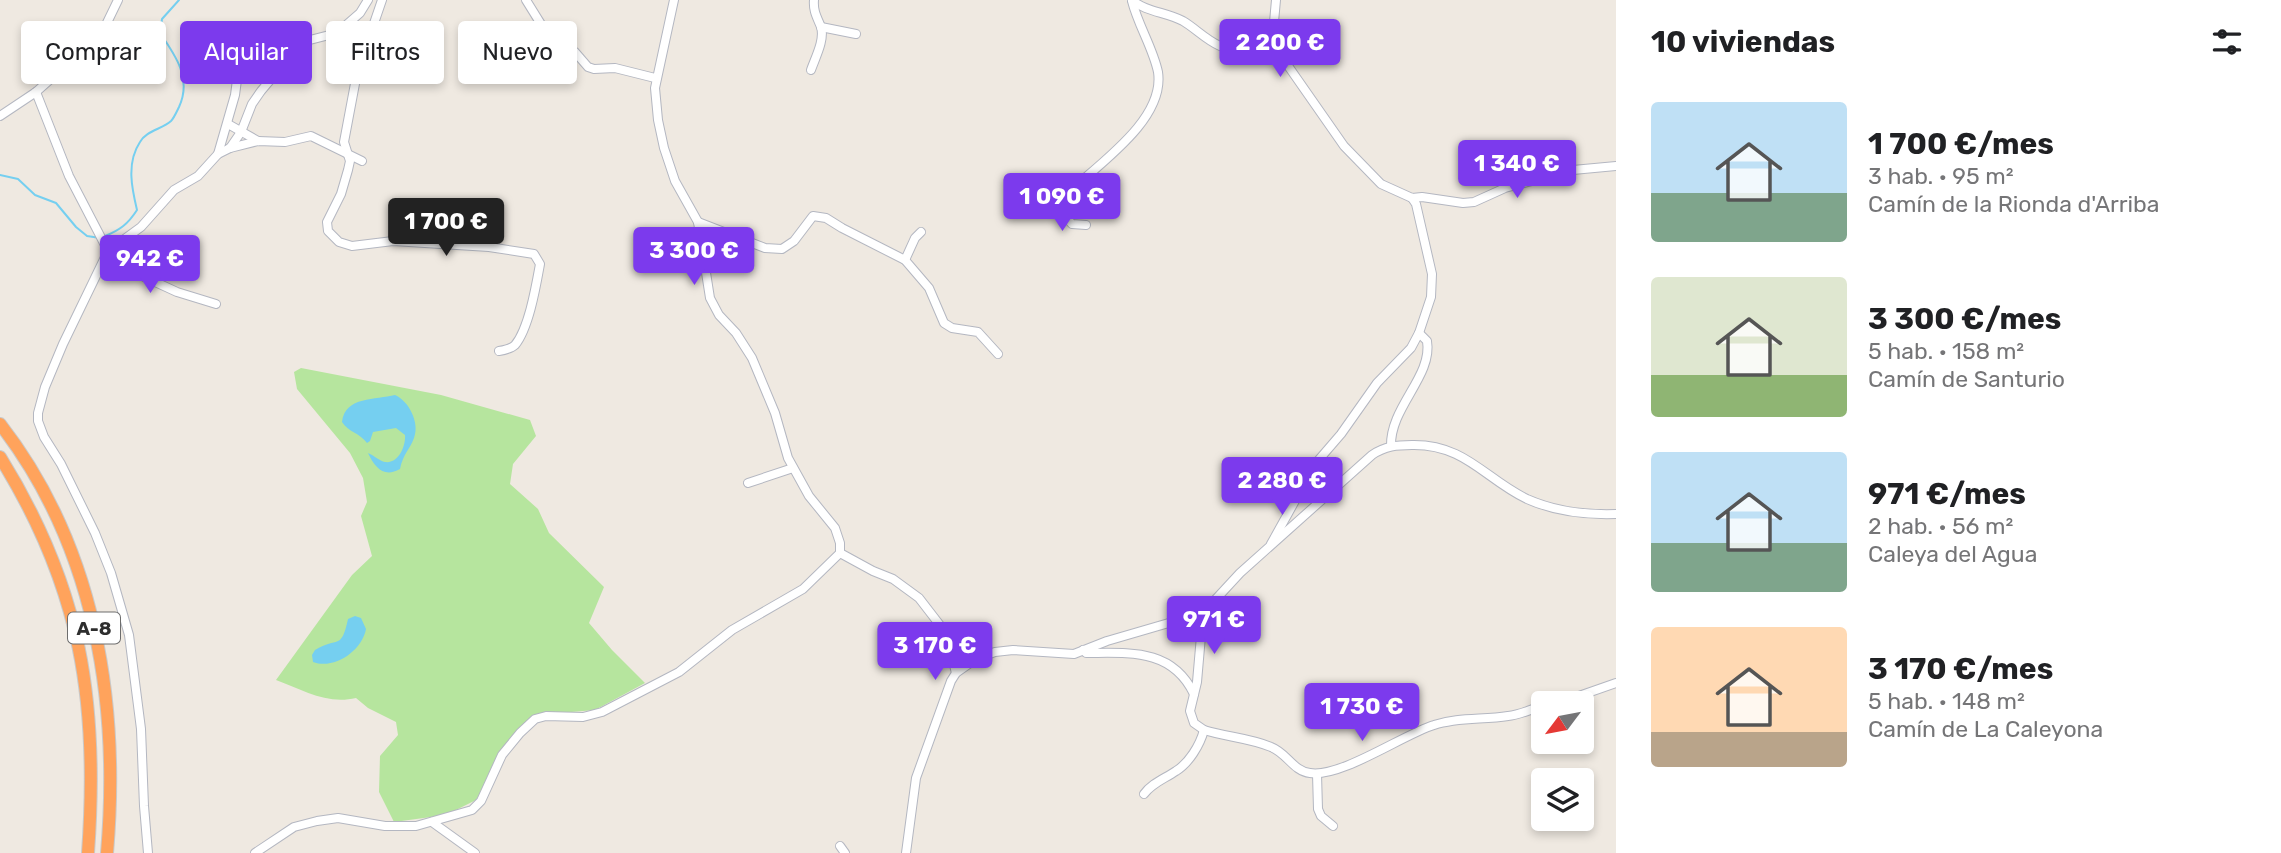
<!DOCTYPE html>
<html lang="es">
<head>
<meta charset="utf-8">
<style>
  :root { --surface:#fff; --page:#f6f6f6; --text:#202124; --muted:#757577; --accent:#7c3aed }
  body { margin:0; font-family:Rubik,sans-serif; background:var(--page); color:var(--text); height:100vh; display:flex; flex-direction:column; font-size:26px; white-space:nowrap }
  * { box-sizing:border-box; margin:0 }
  p { font-size:23px; color:var(--muted) }
  .icon { flex:none; width:38px; height:38px; fill:none; stroke:currentColor; stroke-width:2; stroke-linecap:round; stroke-linejoin:round }
  .map { position:relative; flex:1; overflow:hidden }
  .side { display:flex; flex-direction:column; background:var(--surface); width:665px }
  .side>* { flex:none }
  .top-card { position:absolute; left:21px; top:21px; width:665px; height:63px; display:flex; gap:14px }
  .needle { width:46px; rotate:238deg }
  .controls { position:absolute; left:1531px; top:691px; display:grid; gap:14px }
  .controls a { display:grid; place-items:center; width:63px; height:63px; border-radius:7px; background:var(--surface); box-shadow:0 4px 10px #0003; font-size:35px }
  .price { position:absolute; translate:-50% -60px; padding:0 16px; border-radius:7px; background:var(--accent); color:#fff; font-size:23px; line-height:46px; filter:drop-shadow(0 2px 4px #0008) }
  .price::after { content:''; position:absolute; left:50%; top:42px; width:21px; height:16px; margin-left:-10px; background:inherit; clip-path:polygon(0 0,100% 0,50% 100%) }
  .price.selected { background:#222; color:#fff }
  ul { padding:0; list-style:none }
  li { display:flex; align-items:center; gap:21px; height:175px; padding:0 35px }
  li span { display:grid; place-items:center; flex:none; width:196px; height:140px; border-radius:7px; color:#555 }
  li>.icon { margin-inline-start:auto }
  span .icon { width:84px; height:84px; fill:#fffc; stroke-width:1 }
  li b { font-size:30px }
  h2 { display:flex; justify-content:space-between; align-items:center; height:84px; padding:0 35px; font-size:30px }
  .pill { padding:0 24px; border-radius:7px; background:var(--surface); box-shadow:0 4px 10px #0003; font-size:24px; line-height:63px }
  .pill.selected { background:var(--accent); color:#fff }
  main { display:flex; flex:1; min-height:0 }
  .map>svg:first-child { display:block }
  .green { fill:#b6e59e }
  .water { fill:#75cff0 }
  .lines { fill:none; stroke-linecap:round; stroke-linejoin:round }
  .stream { stroke:#75cff0; stroke-width:2 }
  .minor-casing { stroke:#b4b7c1; stroke-width:10 }
  .highway-casing { stroke:#c9c9c9; stroke-width:14 }
  .minor { stroke:#fff; stroke-width:8 }
  .highway { stroke:#ffa35c; stroke-width:12 }
  .labels { text-anchor:middle; stroke-width:5; stroke-linejoin:round; paint-order:stroke }
  .shield { fill:#fff; stroke:#6d6d6d; stroke-width:2 }
  .shield-label { font-size:19px; font-weight:bold; fill:#2e2e2e }
</style>
</head>
<body>
<main>
<div class="map">
<svg width="1616" height="853" viewBox="0 0 1616 853">
  <rect width="100%" height="100%" fill="#efe9e1"/>
  <path class="green" d="M301,368L441,395L530,420L536,436L513,464L510,484L538,509L549,533L604,587L589,623L612,650L645,683L595,710L536,715L506,750L476,800L446,815L394,822L379,792L380,756L398,735L396,722L368,708L356,698C327,705 303,690 276,680L352,575L372,556L361,516L367,502L363,478L350,453L297,389L294,372Z"/>
  <g class="water">
    <path d="M395,395C409,401 420,423 414,438C410,449 403,454 400,469C384,478 375,468 368,453C373,455 380,461 385,462C399,464 406,445 405,435L396,428L373,432L370,441L367,443C360,433 348,432 342,422C345,396 376,400 395,395Z"/>
    <path d="M355,616L361,618L366,629C362,651 334,670 313,662L312,655L315,650C338,636 341,651 348,619Z"/>
  </g>
  <g class="lines">
    <g class="stream">
      <polyline points="0,175 18,179 35,195 56,203 76,227 87,236 100,238"/>
      <path d="M105,236C120,230 128,224 137,210C132,189 126,163 140,142C146,131 162,129 171,121C174,118 177,111 179,107C192,79 176,56 160,33L162,19L179,0"/>
    </g>
    <g class="minor-casing">
      <g id="minor">
        <path d="M382,0L357,73L344,142L350,161L348,170L341,194L327,222L328,231L339,242L352,246L393,241L489,247L534,254L540,264C536,286 529,328 515,345C511,349 505,350 499,351"/>
        <polyline points="526,0 544,29 575,52 588,67 594,69 615,68 655,78"/>
        <polyline points="674,0 655,88 658,120 664,148 675,181 698,222 710,298 719,315 736,333 752,358 775,413 788,458 809,496 835,528 840,543 840,553"/>
        <path d="M1132,0C1146,12 1166,12 1183,21C1195,28 1206,40 1220,46C1241,55 1245,27 1277,50L1344,146L1381,184L1412,198L1422,197L1463,203L1474,202L1505,188L1573,170L1616,166"/>
        <polyline points="1276,0 1274,22 1279,46 1277,50"/>
        <polyline points="821,27 856,34"/>
        <path d="M811,70C815,58 825,40 821,27C817,17 813,11 814,0"/>
        <polyline points="36,92 69,176 108,251 127,269 177,292 216,304"/>
        <polyline points="0,116 36,92 97,38 103,31 118,0"/>
        <polyline points="228,124 258,141"/>
        <polyline points="230,148 258,141 285,142 311,136 362,161"/>
        <polyline points="218,154 235,95 243,34"/>
        <polyline points="698,222 765,248 782,249 794,241 813,216 826,218 842,228 905,260 929,288 944,323 952,328 978,332 998,354"/>
        <path d="M1086,225L1072,224L1055,205C1086,172 1166,124 1158,72C1153,48 1138,25 1132,1"/>
        <polyline points="905,260 915,238 921,232"/>
        <path d="M1391,446C1390,407 1433,376 1427,341L1419,333"/>
        <polyline points="748,483 793,468"/>
        <polyline points="1271,544 1316,463 1341,434 1377,383 1411,348 1419,333 1431,297 1432,274 1416,204 1412,198"/>
        <polyline points="840,553 873,571 893,579 919,598 946,633 956,673 951,681 916,778 906,853"/>
        <path d="M1203,613L1197,682L1190,711L1194,723L1204,730C1226,737 1250,738 1271,747C1287,753 1293,771 1310,773C1341,778 1404,734 1434,725C1458,717 1483,720 1508,716C1520,715 1532,709 1544,705"/>
        <path d="M1083,650L1086,653C1129,653 1172,648 1194,694"/>
        <path d="M956,673L976,659L995,652L1013,650L1074,654L1107,641L1203,613L1240,573L1372,455C1385,446 1397,445 1412,445C1465,444 1485,479 1527,499C1554,511 1586,515 1616,514"/>
        <polyline points="1556,704 1616,683"/>
        <polyline points="1317,774 1318,809 1321,816 1333,826"/>
        <path d="M1144,794C1152,783 1164,779 1176,771C1189,763 1200,745 1204,730"/>
        <polyline points="432,822 475,853"/>
        <polyline points="840,846 845,853"/>
        <polyline points="148,853 144,806 141,729 129,635 111,573 95,533 61,464 44,437 38,421 38,413 45,387 63,344 108,251 141,227 174,190 198,176 218,154 230,148 241,132 252,104 261,91 298,47 306,41 337,33 360,13 368,0"/>
        <polyline points="255,853 294,827 317,821 338,818 385,826 416,826 472,810 481,801 502,755 520,733 535,719 546,716 583,717 602,712 679,672 732,630 803,589 840,553"/>
      </g>
    </g>
    <g class="highway-casing">
      <g id="highway">
        <path d="M0,424C95,546 120,702 107,853"/>
        <path d="M0,457C81,587 99,702 88,853"/>
      </g>
    </g>
    <use href="#minor" class="minor"/>
    <use href="#highway" class="highway"/>
  </g>
  <g class="labels">
    <rect class="shield" x="68" y="612.5" width="52" height="31" rx="5"/>
    <g class="shield-label">
      <text x="94" y="635">A-8</text>
    </g>
  </g>
</svg>
<div class="controls">
<a><svg class="needle" viewBox="-14 -14 28 28"><path d="M0-13l5 13h-10z" fill="#e53935"/><path d="M0 13l5-13h-10z" fill="#757577"/></svg></a>
<a><svg class="icon" aria-label="layers" viewBox="0 0 24 24"><path d="M12 4l9 5-9 5-9-5zM3 14l9 5 9-5"/></svg></a>
</div>
<b class="price" style="left:1280px;top:79px">2 200 €</b>
<b class="price" style="left:1517px;top:200px">1 340 €</b>
<b class="price" style="left:1062px;top:233px">1 090 €</b>
<b class="price selected" style="left:446px;top:258px">1 700 €</b>
<b class="price" style="left:694px;top:287px">3 300 €</b>
<b class="price" style="left:150px;top:295px">942 €</b>
<b class="price" style="left:1282px;top:517px">2 280 €</b>
<b class="price" style="left:1214px;top:656px">971 €</b>
<b class="price" style="left:935px;top:682px">3 170 €</b>
<b class="price" style="left:1362px;top:743px">1 730 €</b>
<div class="top-card">
<a class="pill">Comprar</a>
<a class="pill selected">Alquilar</a>
<a class="pill">Filtros</a>
<a class="pill">Nuevo</a>
</div>
</div>
<section class="side">
<h2>10 viviendas<svg class="icon" aria-label="filters" viewBox="0 0 24 24"><path d="M4 7h16M4 17h16"/><circle cx="9" cy="7" r="2"/><circle cx="15" cy="17" r="2"/></svg></h2>
<ul>
<li><span style="background:linear-gradient(#bfe0f5 65%,#7fa58c 0)"><svg class="icon" aria-label="home" viewBox="0 0 24 24"><path d="M3 11l9-7 9 7M6 9v11h12V9"/></svg></span><div><b>1 700 €/mes</b><p>3 hab. · 95 m²</p><p>Camín de la Rionda d'Arriba</p></div></li>
<li><span style="background:linear-gradient(#dfe7d0 70%,#8fb573 0)"><svg class="icon" aria-label="home" viewBox="0 0 24 24"><path d="M3 11l9-7 9 7M6 9v11h12V9"/></svg></span><div><b>3 300 €/mes</b><p>5 hab. · 158 m²</p><p>Camín de Santurio</p></div></li>
<li><span style="background:linear-gradient(#bfe0f5 65%,#7fa58c 0)"><svg class="icon" aria-label="home" viewBox="0 0 24 24"><path d="M3 11l9-7 9 7M6 9v11h12V9"/></svg></span><div><b>971 €/mes</b><p>2 hab. · 56 m²</p><p>Caleya del Agua</p></div></li>
<li><span style="background:linear-gradient(#ffd9b3 75%,#b9a48a 0)"><svg class="icon" aria-label="home" viewBox="0 0 24 24"><path d="M3 11l9-7 9 7M6 9v11h12V9"/></svg></span><div><b>3 170 €/mes</b><p>5 hab. · 148 m²</p><p>Camín de La Caleyona</p></div></li>
</ul>
</section>
</main>
</body>
</html>
